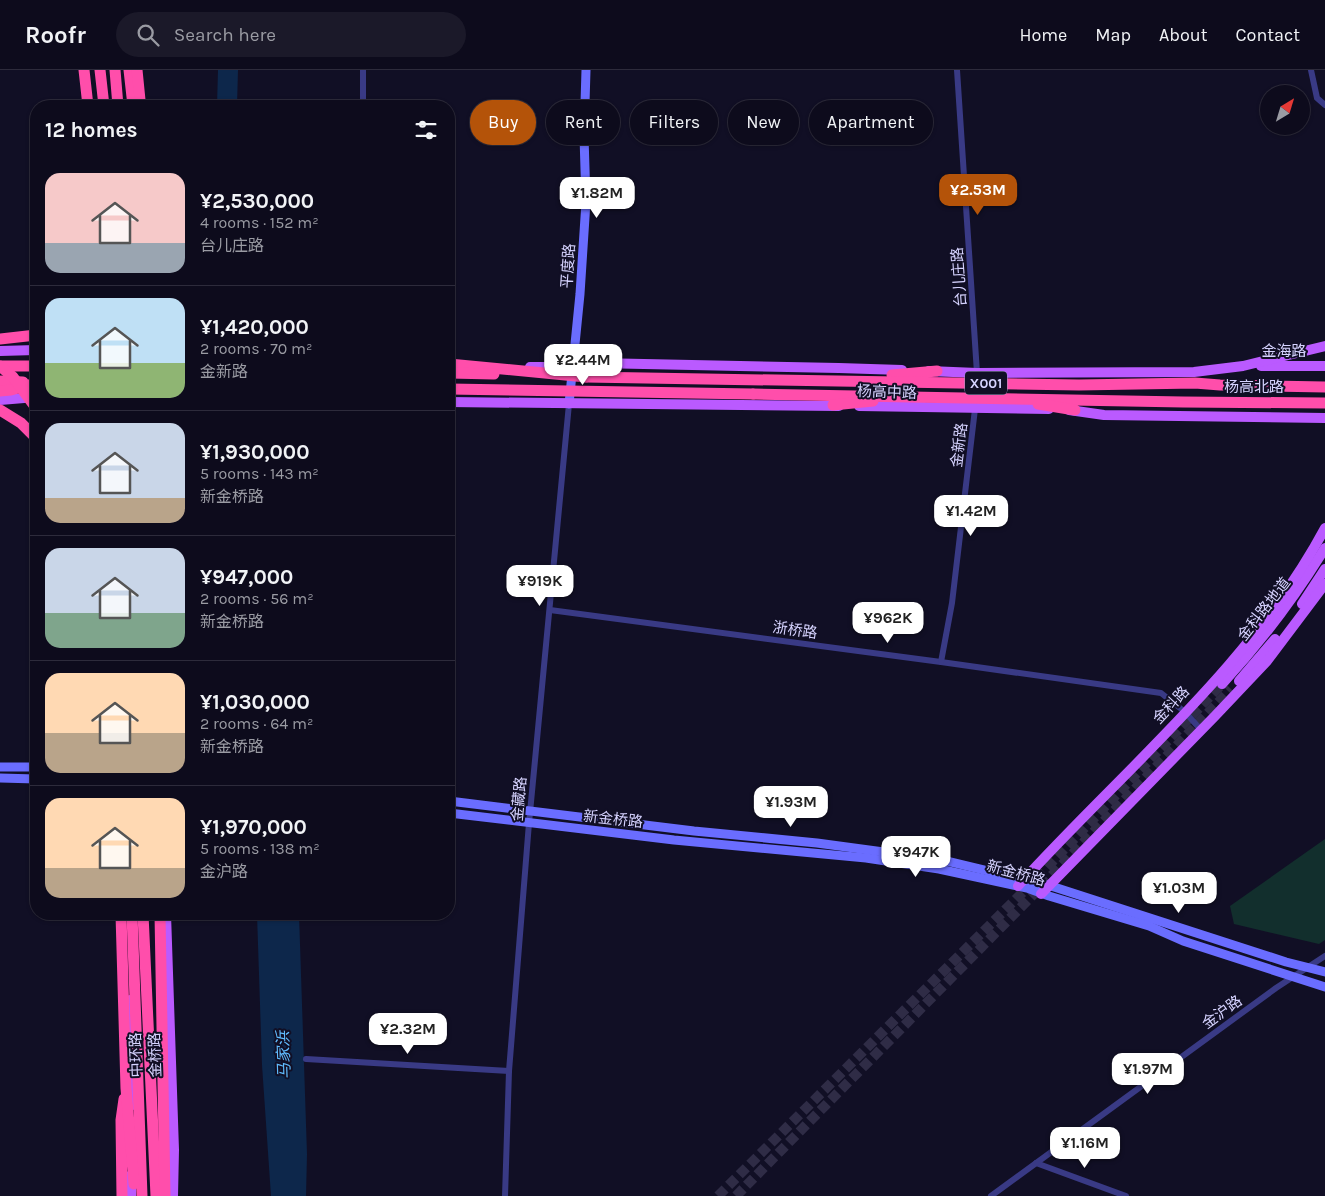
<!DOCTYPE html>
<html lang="en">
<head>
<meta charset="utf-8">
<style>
  :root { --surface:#0d0b1c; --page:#1b1929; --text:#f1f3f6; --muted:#9a9ba3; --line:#2d2b3b; --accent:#b45309 }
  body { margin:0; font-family:Karla,"Noto Sans SC",sans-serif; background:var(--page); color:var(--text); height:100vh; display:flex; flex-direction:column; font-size:19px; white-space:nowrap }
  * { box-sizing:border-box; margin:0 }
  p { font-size:16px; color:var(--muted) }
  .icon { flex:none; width:28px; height:28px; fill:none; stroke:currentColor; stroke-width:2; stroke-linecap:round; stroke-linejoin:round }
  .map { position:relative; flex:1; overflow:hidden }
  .drawer { position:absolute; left:30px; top:30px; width:425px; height:820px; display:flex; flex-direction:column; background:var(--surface); border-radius:20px; box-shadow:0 1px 4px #0004,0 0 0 1px var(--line) }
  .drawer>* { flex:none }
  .top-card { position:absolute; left:470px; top:30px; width:475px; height:45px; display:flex; gap:10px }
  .needle { width:32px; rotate:38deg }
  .controls { position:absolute; left:1260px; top:15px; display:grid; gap:10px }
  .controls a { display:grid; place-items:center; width:50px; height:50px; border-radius:50%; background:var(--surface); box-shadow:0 1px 4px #0004,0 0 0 1px var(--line); font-size:25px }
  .price { position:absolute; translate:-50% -42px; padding:0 11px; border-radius:10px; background:#fff; color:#222; font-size:16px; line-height:32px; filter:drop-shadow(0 1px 2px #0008) }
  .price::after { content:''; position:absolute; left:50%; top:30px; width:15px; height:11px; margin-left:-8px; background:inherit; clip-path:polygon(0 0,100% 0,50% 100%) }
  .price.current { background:var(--accent); color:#fff }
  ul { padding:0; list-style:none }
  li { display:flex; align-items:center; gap:15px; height:125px; padding:0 15px }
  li+li { border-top:1px solid var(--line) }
  li span { display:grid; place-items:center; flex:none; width:140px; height:100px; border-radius:15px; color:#555 }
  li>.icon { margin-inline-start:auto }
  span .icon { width:60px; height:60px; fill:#fffc; stroke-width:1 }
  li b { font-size:21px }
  h2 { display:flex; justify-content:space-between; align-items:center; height:60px; padding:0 15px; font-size:21px }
  .chip { padding:0 18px; border-radius:22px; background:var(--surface); box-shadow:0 1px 4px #0004,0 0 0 1px var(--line); font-size:18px; line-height:45px }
  .chip.current { background:var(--accent); color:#fff }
  header { display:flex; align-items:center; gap:30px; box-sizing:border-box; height:70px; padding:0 25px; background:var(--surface); border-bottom:1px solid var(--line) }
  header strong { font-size:24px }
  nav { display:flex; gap:28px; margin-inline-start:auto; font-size:18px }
  .search { width:350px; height:45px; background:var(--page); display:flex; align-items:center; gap:12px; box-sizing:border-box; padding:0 18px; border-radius:28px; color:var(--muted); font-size:19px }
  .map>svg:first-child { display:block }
  .green { fill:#122f2d }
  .water { fill:#0d274b }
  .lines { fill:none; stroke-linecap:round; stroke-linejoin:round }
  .primary-tunnel { stroke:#2f2c46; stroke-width:10; stroke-dasharray:10 5; stroke-linecap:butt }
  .street { stroke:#393a85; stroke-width:6 }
  .secondary { stroke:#6a6dff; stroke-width:9 }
  .primary { stroke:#ba5aff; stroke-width:10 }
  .highway { stroke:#ff4eab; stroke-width:11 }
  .highway-bridge { stroke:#ff4eab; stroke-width:11 }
  .labels { text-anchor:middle; stroke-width:4; stroke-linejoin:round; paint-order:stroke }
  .shield { fill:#110f25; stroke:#9b98be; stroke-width:1 }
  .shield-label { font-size:14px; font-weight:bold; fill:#d6d3ff }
  .street-label { font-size:15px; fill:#d6d3ff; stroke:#110f25 }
  .water-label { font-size:16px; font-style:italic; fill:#61bdff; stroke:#110f25 }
</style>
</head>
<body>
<header>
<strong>Roofr</strong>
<div class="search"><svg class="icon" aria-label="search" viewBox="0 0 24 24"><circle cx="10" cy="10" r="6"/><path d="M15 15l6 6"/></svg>Search here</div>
<nav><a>Home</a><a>Map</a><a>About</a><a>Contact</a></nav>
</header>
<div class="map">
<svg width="1325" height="1126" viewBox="0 0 1325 1126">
  <rect width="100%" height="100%" fill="#110f25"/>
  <polygon class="green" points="1325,769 1325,870 1319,874 1234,854 1230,836"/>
  <g class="water">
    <polygon points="218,0 238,0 237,36 217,36"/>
    <polygon points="257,844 299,844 307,1084 306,1126 271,1126 262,995"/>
  </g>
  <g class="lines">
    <g class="primary-tunnel">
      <polyline points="718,1126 1034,811 1222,614"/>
      <polyline points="736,1126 1028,830 1231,619"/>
    </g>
    <g class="street">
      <polyline points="363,0 363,36"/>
      <polyline points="957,0 977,303"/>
      <polyline points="1311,0 1317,28 1325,35"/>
      <polyline points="550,540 941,592 1161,623 1185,642 1201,660"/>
      <polyline points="941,592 952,533 975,339"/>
      <polyline points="306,989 509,1001"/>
      <polyline points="1036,1093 1126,1126"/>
      <polyline points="505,1126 509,1001 529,753 569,334"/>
      <polyline points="991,1126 1276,918 1325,886"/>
    </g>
    <g class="secondary">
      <polyline points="569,334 580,224 586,132 584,66 586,0"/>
      <polyline points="0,697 36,697"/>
      <polyline points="0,708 36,709"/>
      <polyline points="449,731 694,761 817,773 943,790 1051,816 1286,892 1325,902"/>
      <polyline points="449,743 674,770 866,788 939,799 1027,818 1049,826 1149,856 1183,871 1325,917"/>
    </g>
    <g class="primary">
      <polyline points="0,281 36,280"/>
      <polyline points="1261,296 1325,296"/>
      <polyline points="530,297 565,297 596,293 839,298 902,300"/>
      <polyline points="929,301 977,303 1194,302 1243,296 1325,276"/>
      <polyline points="0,330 36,327"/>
      <polyline points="449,332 839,336"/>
      <polyline points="859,336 1049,339"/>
      <polyline points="1069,340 1104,345 1325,348"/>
      <polyline points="1302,534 1325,499"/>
      <polyline points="1239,611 1275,569"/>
      <path d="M1222,614C1261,572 1295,527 1325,478"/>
      <path d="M1018,816C1123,700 1250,598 1325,458"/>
      <polyline points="1041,824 1215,646 1267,591 1325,514"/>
      <polyline points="166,844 174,1080 173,1126"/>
      <polyline points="130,930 132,1035"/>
      <polyline points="131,1126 131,1105"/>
    </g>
    <g class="highway">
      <polyline points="84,0 88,36"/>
      <polyline points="100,0 104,36"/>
      <polyline points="115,0 118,36"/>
      <polyline points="129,0 133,36"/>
      <polyline points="137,0 140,30"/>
      <polyline points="0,269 36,265"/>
      <polyline points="0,296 36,296"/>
      <polyline points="892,305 937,301"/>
      <polyline points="586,307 1079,315 1195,313 1220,315 1325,317"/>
      <polyline points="0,311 23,312"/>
      <polyline points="0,321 11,320 36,313"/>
      <polyline points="753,324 1183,332 1325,333"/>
      <polyline points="1038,334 1075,340"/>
      <polyline points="833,335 873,331"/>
      <polyline points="132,844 142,1126"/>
      <polyline points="143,844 156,1126"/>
      <polyline points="160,844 165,1126"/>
      <polyline points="122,1126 121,1050 124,1029"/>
    </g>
    <g class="highway-bridge">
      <polyline points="449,294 586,307"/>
      <polyline points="0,296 13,307 36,338"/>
      <polyline points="449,303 494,304"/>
      <polyline points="449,319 753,324"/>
      <polyline points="0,340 21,353 36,368"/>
      <polyline points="121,844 126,1018 134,1114"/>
    </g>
  </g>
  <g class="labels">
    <rect class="shield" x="965" y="301.5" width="42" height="23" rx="4"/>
    <g class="shield-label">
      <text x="986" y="318">X001</text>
    </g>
    <g class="street-label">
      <text transform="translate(568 196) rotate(-86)" y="5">平度路</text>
      <text transform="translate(959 207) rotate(-94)" y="5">台儿庄路</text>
      <text x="1284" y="286">金海路</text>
      <text x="1254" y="322">杨高北路</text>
      <text transform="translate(887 322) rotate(2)" y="5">杨高中路</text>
      <text transform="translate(959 375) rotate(-83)" y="5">金新路</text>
      <text transform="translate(1264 539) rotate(-52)" y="5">金科路地道</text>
      <text transform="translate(795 560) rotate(8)" y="5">浙桥路</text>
      <text transform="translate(1171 635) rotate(-47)" y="5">金科路</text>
      <text transform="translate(519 729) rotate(-85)" y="5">金藏路</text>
      <text transform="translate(613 749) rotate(6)" y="5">新金桥路</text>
      <text transform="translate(1016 803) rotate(15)" y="5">新金桥路</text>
      <text transform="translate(1222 942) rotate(-36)" y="5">金沪路</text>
      <text transform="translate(136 985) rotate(-92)" y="5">中环路</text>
      <text transform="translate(155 985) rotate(-92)" y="5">金桥路</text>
    </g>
    <g class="water-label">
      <text transform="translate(283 985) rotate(-92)" y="6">马家浜</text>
    </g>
  </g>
</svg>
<div class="controls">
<a><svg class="needle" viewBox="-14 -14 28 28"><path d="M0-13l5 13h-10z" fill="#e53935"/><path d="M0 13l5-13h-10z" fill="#9a9ba3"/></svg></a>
</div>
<b class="price current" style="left:978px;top:146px">¥2.53M</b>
<b class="price" style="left:597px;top:149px">¥1.82M</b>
<b class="price" style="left:583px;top:316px">¥2.44M</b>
<b class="price" style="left:971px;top:467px">¥1.42M</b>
<b class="price" style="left:540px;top:537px">¥919K</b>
<b class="price" style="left:888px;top:574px">¥962K</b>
<b class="price" style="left:791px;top:758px">¥1.93M</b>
<b class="price" style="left:916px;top:808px">¥947K</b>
<b class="price" style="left:1179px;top:844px">¥1.03M</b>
<b class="price" style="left:408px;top:985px">¥2.32M</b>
<b class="price" style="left:1148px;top:1025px">¥1.97M</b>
<b class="price" style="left:1085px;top:1099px">¥1.16M</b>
<div class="top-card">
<a class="chip current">Buy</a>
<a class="chip">Rent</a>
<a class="chip">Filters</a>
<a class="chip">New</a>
<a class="chip">Apartment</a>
</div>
<section class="drawer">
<h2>12 homes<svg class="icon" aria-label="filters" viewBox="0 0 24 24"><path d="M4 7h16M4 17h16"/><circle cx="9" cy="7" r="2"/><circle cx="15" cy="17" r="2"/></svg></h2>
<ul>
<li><span style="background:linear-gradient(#f6c9c9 70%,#9aa5b1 0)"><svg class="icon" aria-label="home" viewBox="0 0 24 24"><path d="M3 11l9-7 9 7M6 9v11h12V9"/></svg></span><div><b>¥2,530,000</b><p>4 rooms · 152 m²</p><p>台儿庄路</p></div></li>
<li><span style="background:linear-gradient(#bfe0f5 65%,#8fb573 0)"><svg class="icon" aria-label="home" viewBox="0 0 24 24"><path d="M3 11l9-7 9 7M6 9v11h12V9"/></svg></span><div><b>¥1,420,000</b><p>2 rooms · 70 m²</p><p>金新路</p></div></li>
<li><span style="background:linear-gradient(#c9d6e8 75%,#b9a48a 0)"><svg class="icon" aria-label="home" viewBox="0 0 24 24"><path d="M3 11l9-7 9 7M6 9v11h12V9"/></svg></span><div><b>¥1,930,000</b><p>5 rooms · 143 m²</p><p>新金桥路</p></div></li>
<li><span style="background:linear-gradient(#c9d6e8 65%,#7fa58c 0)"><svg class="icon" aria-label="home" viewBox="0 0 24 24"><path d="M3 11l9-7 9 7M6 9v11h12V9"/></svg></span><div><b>¥947,000</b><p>2 rooms · 56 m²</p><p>新金桥路</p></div></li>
<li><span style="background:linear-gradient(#ffd9b3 60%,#b9a48a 0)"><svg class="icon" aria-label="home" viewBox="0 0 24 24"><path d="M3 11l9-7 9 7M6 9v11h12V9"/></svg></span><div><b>¥1,030,000</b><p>2 rooms · 64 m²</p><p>新金桥路</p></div></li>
<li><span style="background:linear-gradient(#ffd9b3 70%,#b9a48a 0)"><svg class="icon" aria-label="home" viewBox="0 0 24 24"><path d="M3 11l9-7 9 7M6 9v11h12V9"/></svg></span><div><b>¥1,970,000</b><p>5 rooms · 138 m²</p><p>金沪路</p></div></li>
</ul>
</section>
</div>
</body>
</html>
